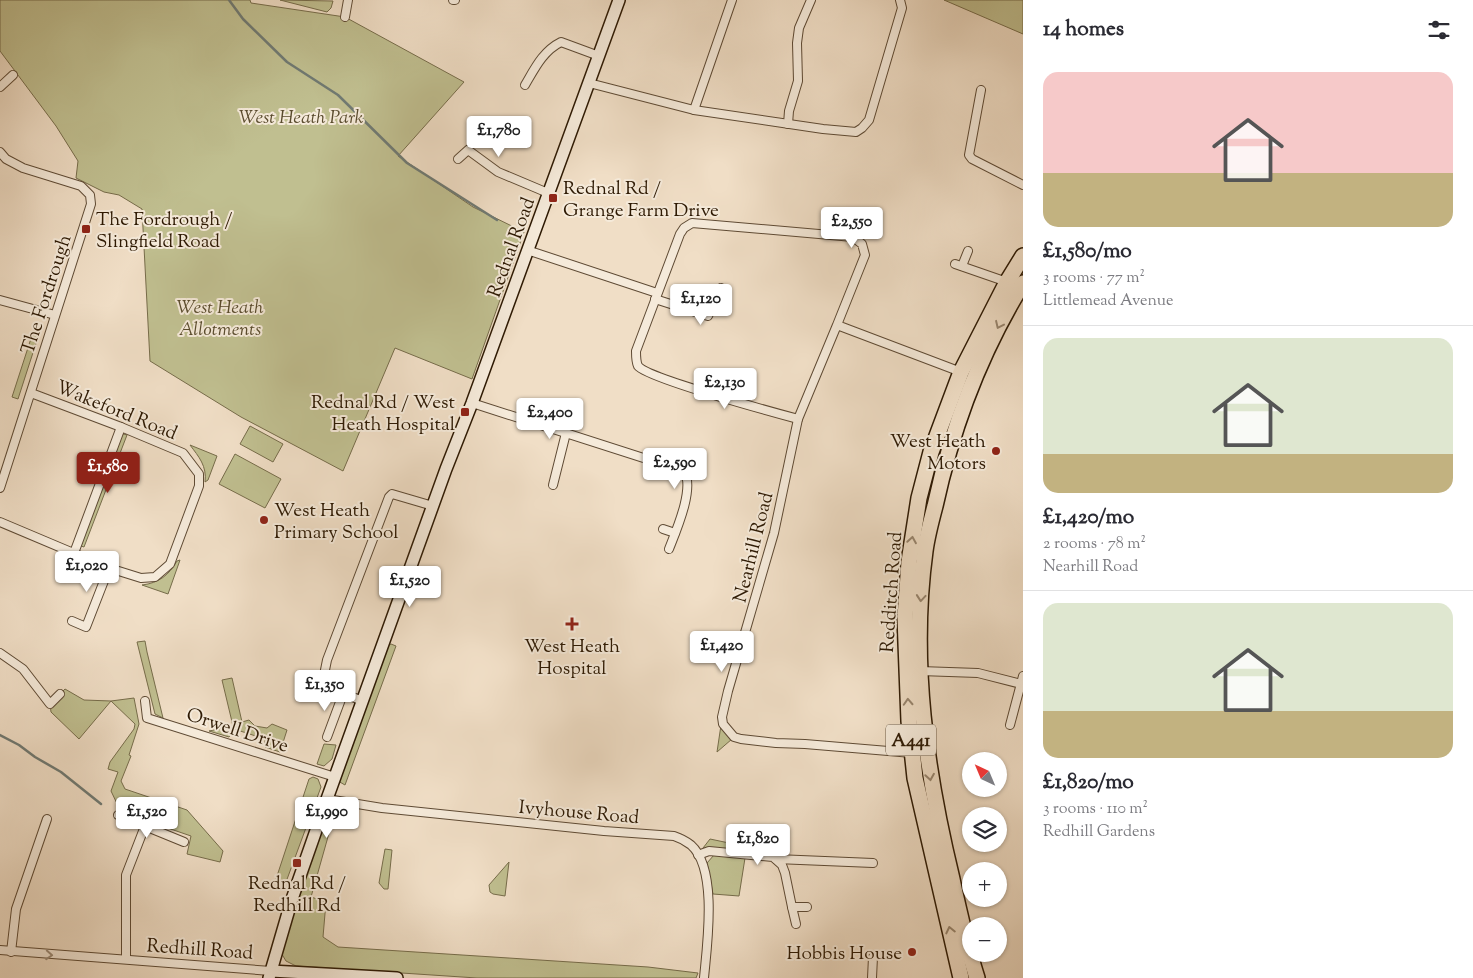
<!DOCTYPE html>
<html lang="en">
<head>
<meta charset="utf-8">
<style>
  :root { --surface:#fff; --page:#f2f2f3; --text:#2b2b33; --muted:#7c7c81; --line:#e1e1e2; --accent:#8f2418 }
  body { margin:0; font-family:"Sorts Mill Goudy",serif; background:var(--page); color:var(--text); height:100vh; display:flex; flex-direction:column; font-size:19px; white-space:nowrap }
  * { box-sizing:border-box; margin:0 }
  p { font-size:16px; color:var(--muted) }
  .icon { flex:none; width:28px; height:28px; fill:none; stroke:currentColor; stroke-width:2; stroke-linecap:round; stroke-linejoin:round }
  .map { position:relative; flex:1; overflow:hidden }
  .panel { display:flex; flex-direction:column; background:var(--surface); width:450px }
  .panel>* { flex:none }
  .needle { width:32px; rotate:316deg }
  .buttons { position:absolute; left:962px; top:752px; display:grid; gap:10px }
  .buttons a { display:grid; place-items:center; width:45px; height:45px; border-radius:50%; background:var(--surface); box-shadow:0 1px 4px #0004; font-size:25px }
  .price { position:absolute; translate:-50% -42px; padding:0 11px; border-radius:5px; background:#fff; color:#222; font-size:16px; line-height:32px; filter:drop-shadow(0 1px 2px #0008) }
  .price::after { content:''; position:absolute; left:50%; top:30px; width:15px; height:11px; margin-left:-8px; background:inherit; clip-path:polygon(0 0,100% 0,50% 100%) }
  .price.active { background:var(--accent); color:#fff }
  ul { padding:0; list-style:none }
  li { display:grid; align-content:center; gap:10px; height:265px; padding:0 20px }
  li+li { border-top:1px solid var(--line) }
  li span { display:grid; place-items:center; height:155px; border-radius:15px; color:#555 }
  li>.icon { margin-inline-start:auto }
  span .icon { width:90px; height:90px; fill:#fffc; stroke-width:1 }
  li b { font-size:21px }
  h2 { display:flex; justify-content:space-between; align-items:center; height:60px; padding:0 20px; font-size:21px }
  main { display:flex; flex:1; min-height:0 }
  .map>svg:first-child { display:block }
  .green { fill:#c0bf90; stroke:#766c4a }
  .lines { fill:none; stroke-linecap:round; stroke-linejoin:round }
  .stream { stroke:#707a73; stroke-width:2.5 }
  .street-casing { stroke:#5e4a34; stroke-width:10 }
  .secondary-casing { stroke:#2d1903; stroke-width:14 }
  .highway-casing { stroke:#2d1903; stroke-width:18 }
  .street { stroke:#f5eada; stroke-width:8 }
  .secondary { stroke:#f5eada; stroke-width:11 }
  .highway { stroke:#f0dec6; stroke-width:15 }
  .oneway { stroke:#98856e }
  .oneway2 { stroke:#9b8c79 }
  .poi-dot { fill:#8f2418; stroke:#f5eada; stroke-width:2 }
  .labels { text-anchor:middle; stroke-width:4; stroke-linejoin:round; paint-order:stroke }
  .shield { fill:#f5eada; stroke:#695844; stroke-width:1 }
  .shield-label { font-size:18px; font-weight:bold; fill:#2d1903 }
  .park-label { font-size:19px; font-style:italic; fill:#594b2d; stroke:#f5eada }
  .poi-label { font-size:19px; fill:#2d1903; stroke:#f5eada; text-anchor:start }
  .street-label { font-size:19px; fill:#2d1903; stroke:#f5eada }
</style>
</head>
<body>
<main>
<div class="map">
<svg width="1023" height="978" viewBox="0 0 1023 978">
  <rect width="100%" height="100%" fill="#f0dec6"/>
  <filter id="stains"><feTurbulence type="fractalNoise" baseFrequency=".004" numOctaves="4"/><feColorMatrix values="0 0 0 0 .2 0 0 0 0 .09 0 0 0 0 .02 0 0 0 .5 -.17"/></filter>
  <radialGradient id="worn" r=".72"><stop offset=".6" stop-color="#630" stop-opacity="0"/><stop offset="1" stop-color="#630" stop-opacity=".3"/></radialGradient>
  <g class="green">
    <polygon points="0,0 250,0 251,3 345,17 464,82 398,156 473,207 524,232 472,379 395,348 343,471 241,417 150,361 142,209 119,195 104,192 76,178 78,161 56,126 0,51"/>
    <polygon points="280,0 333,1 331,8 327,12"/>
    <polygon points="944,0 1023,0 1023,34"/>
    <polygon points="36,323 39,328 39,334 18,399 12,397"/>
    <polygon points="250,426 283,444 273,462 240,444"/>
    <polygon points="120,433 127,435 84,547 78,545"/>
    <path d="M190,445L217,456L208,480L205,482C207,466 199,457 190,445Z"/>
    <polygon points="235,454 281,479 265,508 219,484"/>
    <path d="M180,560L168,594L142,585C159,583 169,575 177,561Z"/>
    <polygon points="145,641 147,652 163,718 155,714 137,642"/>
    <polygon points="391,644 396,646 345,785 338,781 387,646"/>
    <polygon points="232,678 242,722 249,720 255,726 267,728 272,724 287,730 280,752 265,747 265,739 234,729 229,737 209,731 233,726 222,680"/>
    <polygon points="65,689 84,700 111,701 134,698 139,724 129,755 131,756 121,781 125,789 187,810 223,851 220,862 187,854 191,836 121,812 111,791 118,772 108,769 110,762 134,729 135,724 111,701 79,739 51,712 50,704"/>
    <polygon points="721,725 732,739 717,752"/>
    <polygon points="324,744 336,745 332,759 324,766 317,764"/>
    <polygon points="313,777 318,779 321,787 286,882 276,879 309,779"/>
    <polygon points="328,812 335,812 311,897 326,902 323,937 338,947 648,967 698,973 696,978 477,978 296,966 286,961 280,951"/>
    <polygon points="710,839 729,843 757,844 763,848 763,851 703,848"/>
    <polygon points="385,849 392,850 388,889 384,889 379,883"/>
    <polygon points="714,855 745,858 739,896 713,894 707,863"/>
    <polygon points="509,862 505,896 493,894 490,892 489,885"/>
  </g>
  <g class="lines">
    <g class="stream">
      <polyline points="229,0 243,19 287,62 338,95 407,163 497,220"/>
      <polyline points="0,735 19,745 35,757 61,772 101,804"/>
    </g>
    <g class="street-casing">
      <g id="street">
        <polyline points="453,0 455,0"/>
        <polyline points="345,17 348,0"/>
        <polyline points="589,83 694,110 823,129 856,132 862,128 869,120 902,8 900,0"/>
        <path d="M525,85C535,68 543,51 561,42L599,56"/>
        <polyline points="0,87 13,75"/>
        <polyline points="981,90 969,155 972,159 1023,185"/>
        <polyline points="694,110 732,0"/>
        <polyline points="788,124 789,111 798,81 797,43 799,28 811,0"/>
        <polyline points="0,152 6,159 23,168 81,186 90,195 91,204 0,488"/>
        <polyline points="458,159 468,150 498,172 548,193"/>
        <polyline points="527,250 657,293"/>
        <polyline points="955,264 1007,282"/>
        <polyline points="962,266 968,251"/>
        <polyline points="655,299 708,316 721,288"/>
        <polyline points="0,300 55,315"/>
        <path d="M837,325L798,419C776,413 647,378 638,366C636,362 636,356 636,351L680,234L684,228L692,223L853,237L862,244L865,255L837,325L961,372"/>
        <path d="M472,403L684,471C695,488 676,531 669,549"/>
        <polyline points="798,419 774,533 728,691 722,717 723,724 734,737 741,739 776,743 805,744 912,753"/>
        <polyline points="553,485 566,433"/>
        <polyline points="0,522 109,568 141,578 155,577 170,564 199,486 199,474 183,453 121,427 31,393"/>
        <polyline points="663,529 675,533"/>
        <polyline points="74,553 121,427"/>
        <polyline points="72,621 86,627 109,568"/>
        <polyline points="0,653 23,669 50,704 60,694"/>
        <polyline points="920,671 978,673 1021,684"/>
        <polyline points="145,701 147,718 335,777"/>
        <polyline points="363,701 331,689 324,675 327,660 389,497 392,494 433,506"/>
        <polyline points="1010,725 1023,676"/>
        <polyline points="327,737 343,694"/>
        <path d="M327,799L382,808L604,831L674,836C680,838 686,841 691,845C718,869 707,945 704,978"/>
        <polyline points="118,815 184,842"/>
        <polyline points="698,855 709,851 773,857 782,865 785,873 792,907"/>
        <polyline points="776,859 873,863"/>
        <polyline points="796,924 792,907 807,907"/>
        <polyline points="0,950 271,971"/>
        <polyline points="11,952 16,909 47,819"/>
        <polyline points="126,959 126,875 145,826"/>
        <polyline points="872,978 873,957"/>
      </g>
    </g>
    <g class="secondary-casing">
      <g id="secondary">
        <polyline points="271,971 397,978"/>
        <polyline points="269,978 292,899 327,799 446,469 472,403 619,0"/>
      </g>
    </g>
    <g class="highway-casing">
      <g id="highway">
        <polyline points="961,978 915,778 909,721 905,617 909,562 919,498 931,452 961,372 1007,282 1023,256"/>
        <path d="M977,978C967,946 959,912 952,879C926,772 910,661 925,551C927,536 931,521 935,506C952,428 981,351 1023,283"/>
      </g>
    </g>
    <use href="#street" class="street"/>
    <use href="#secondary" class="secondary"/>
    <use href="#highway" class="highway"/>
  </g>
  <defs><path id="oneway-chevron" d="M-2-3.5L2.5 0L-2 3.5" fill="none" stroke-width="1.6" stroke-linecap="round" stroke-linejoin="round" transform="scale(1.25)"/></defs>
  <g class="oneway">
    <use href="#oneway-chevron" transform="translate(999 325) rotate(115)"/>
    <use href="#oneway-chevron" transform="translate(912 540) rotate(-81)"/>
    <use href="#oneway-chevron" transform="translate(921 598) rotate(95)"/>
    <use href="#oneway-chevron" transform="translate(908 702) rotate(-93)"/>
    <use href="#oneway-chevron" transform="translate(930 777) rotate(81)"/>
    <use href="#oneway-chevron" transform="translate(950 930) rotate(-103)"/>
  </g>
  <use class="oneway2" href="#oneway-chevron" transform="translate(49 955) rotate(4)"/>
  <g class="poi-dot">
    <rect x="548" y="193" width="10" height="10" rx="2.5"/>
    <rect x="81" y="224" width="10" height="10" rx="2.5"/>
    <rect x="460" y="407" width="10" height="10" rx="2.5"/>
    <circle cx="996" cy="451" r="5"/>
    <circle cx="264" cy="520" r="5"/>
    <path d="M569.5 616.5h5v5h5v5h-5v5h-5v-5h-5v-5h5z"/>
    <rect x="292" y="858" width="10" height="10" rx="2.5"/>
    <circle cx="912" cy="952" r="5"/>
  </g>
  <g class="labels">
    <rect class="shield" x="886" y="724.5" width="50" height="31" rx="4"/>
    <g class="shield-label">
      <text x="911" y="746">A441</text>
    </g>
    <g class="park-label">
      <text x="301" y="123">West Heath Park</text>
      <text x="220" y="313">West Heath<tspan x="220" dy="22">Allotments</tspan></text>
    </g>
    <g class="poi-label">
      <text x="563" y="194">Rednal Rd /<tspan x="563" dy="22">Grange Farm Drive</tspan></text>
      <text x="96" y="225">The Fordrough /<tspan x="96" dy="22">Slingfield Road</tspan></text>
      <text x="455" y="408" text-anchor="end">Rednal Rd / West<tspan x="455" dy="22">Heath Hospital</tspan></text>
      <text x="986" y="447" text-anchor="end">West Heath<tspan x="986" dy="22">Motors</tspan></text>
      <text x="274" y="516">West Heath<tspan x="274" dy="22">Primary School</tspan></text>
      <text x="572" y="652" text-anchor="middle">West Heath<tspan x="572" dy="22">Hospital</tspan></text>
      <text x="297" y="889" text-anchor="middle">Rednal Rd /<tspan x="297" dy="22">Redhill Rd</tspan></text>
      <text x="902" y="959" text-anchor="end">Hobbis House</text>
    </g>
    <g class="street-label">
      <text transform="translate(510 247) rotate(-70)" y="7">Rednal Road</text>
      <text transform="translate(45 294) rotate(-72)" y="7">The Fordrough</text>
      <text transform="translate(117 409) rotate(22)" y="7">Wakeford Road</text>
      <text transform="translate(752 547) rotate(-76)" y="7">Nearhill Road</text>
      <text transform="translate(890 592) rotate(-86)" y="7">Redditch Road</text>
      <text transform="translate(238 729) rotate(18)" y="7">Orwell Drive</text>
      <text transform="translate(579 811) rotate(5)" y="7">Ivyhouse Road</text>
      <text transform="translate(200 948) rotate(4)" y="7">Redhill Road</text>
    </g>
  </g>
  <rect width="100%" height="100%" filter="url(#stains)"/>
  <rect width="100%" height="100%" fill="url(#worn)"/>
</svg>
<div class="buttons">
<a><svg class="needle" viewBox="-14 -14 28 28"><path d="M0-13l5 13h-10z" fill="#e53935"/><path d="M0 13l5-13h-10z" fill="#7c7c81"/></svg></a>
<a><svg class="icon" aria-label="layers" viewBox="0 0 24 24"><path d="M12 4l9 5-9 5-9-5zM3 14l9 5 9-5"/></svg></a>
<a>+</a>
<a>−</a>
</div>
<b class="price" style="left:499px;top:158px">£1,780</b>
<b class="price" style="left:852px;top:249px">£2,550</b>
<b class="price" style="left:701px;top:326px">£1,120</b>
<b class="price" style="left:725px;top:410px">£2,130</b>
<b class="price" style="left:550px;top:440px">£2,400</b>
<b class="price" style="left:675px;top:490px">£2,590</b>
<b class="price active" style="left:108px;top:494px">£1,580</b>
<b class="price" style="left:87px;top:593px">£1,020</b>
<b class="price" style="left:410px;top:608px">£1,520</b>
<b class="price" style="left:722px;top:673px">£1,420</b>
<b class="price" style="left:325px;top:712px">£1,350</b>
<b class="price" style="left:147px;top:839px">£1,520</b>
<b class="price" style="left:327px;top:839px">£1,990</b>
<b class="price" style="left:758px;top:866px">£1,820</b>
</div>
<section class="panel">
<h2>14 homes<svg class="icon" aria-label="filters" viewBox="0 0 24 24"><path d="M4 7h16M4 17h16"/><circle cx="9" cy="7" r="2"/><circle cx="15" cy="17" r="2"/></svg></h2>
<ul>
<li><span style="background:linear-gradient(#f6c9c9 65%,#c2b280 0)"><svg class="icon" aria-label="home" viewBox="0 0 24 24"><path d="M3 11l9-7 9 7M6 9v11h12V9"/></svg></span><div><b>£1,580/mo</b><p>3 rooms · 77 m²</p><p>Littlemead Avenue</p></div></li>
<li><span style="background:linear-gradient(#dfe7d0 75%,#c2b280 0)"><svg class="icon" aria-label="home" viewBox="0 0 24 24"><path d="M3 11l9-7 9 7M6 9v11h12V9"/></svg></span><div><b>£1,420/mo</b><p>2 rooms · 78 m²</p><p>Nearhill Road</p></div></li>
<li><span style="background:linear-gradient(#dfe7d0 70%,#c2b280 0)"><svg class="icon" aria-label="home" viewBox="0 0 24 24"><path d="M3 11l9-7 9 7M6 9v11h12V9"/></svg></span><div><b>£1,820/mo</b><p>3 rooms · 110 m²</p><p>Redhill Gardens</p></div></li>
</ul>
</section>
</main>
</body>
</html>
